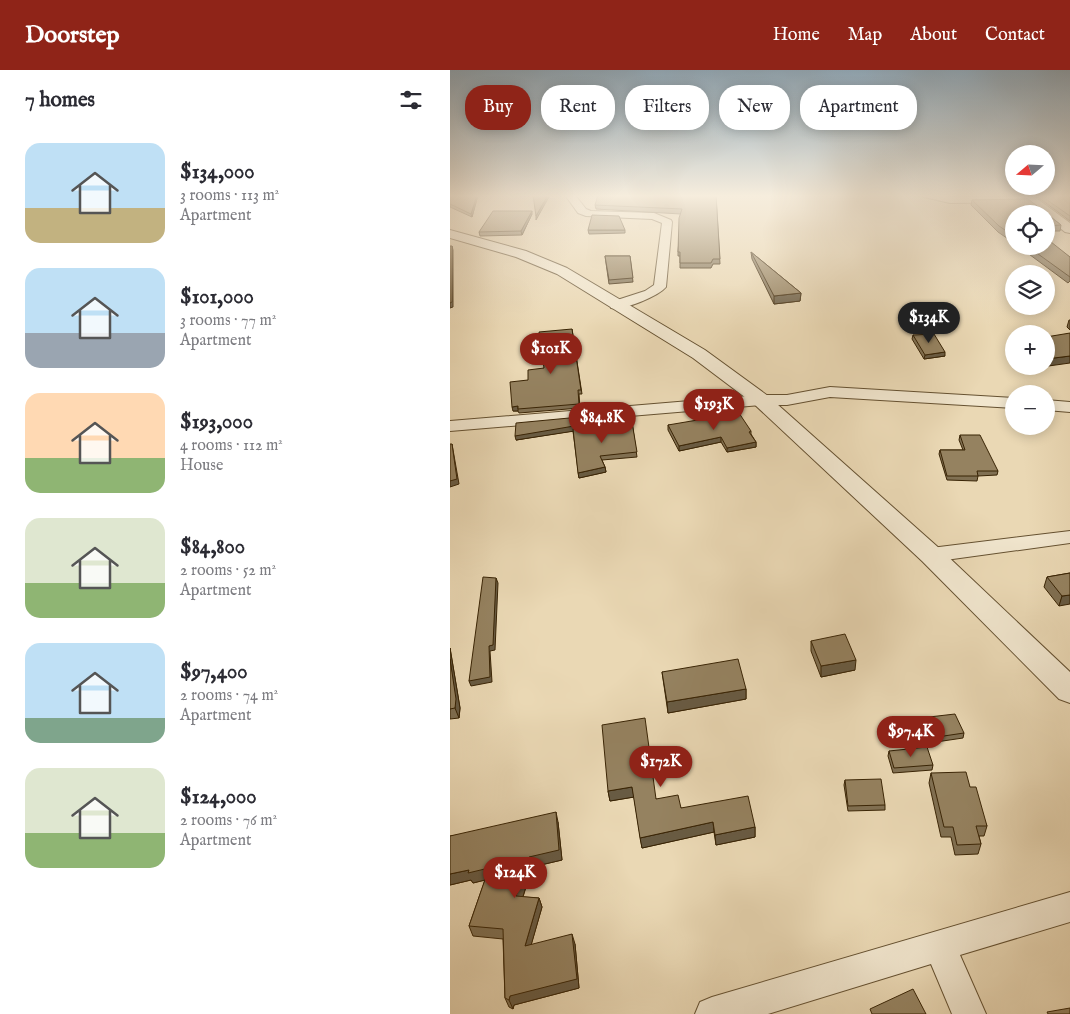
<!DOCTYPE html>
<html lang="en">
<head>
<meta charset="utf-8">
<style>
  :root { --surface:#fff; --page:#f2f2f3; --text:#2b2b33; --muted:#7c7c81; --accent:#8f2418 }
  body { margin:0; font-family:"IM FELL English",serif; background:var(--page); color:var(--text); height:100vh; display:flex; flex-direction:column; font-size:19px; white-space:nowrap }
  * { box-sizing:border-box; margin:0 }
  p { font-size:16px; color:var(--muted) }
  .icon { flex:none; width:28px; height:28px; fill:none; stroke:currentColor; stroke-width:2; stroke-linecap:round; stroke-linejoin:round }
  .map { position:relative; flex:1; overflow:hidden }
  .sheet { display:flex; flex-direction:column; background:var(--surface); width:450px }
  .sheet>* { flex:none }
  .banner { position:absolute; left:15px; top:15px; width:475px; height:45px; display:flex; gap:10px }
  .needle { width:32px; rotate:251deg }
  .tools { position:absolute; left:555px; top:75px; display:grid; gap:10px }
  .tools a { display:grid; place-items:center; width:50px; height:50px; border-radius:50%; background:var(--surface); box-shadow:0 2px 12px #0003; font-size:25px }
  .price { position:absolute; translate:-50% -42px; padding:0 11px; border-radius:18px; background:var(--accent); color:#fff; font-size:16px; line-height:32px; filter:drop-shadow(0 1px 2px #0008) }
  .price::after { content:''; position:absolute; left:50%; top:30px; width:15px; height:11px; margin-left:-8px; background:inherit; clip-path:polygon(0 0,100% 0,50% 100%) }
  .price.active { background:#222; color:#fff }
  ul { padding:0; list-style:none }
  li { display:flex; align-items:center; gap:15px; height:125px; padding:0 25px }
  li span { display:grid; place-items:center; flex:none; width:140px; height:100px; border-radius:15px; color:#555 }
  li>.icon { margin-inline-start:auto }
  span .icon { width:60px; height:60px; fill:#fffc; stroke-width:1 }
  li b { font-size:21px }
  h2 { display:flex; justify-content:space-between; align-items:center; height:60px; padding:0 25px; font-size:21px }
  .pill { padding:0 18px; border-radius:20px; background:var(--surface); box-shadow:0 2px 12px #0003; font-size:18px; line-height:45px }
  .pill.active { background:var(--accent); color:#fff }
  header { display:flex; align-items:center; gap:30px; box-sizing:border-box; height:70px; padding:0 25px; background:var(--accent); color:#fff }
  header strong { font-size:24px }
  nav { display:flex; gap:28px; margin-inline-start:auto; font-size:18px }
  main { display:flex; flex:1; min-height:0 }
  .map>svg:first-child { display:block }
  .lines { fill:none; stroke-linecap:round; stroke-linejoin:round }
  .minor-casing { stroke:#655131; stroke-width:2 }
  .tertiary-casing { stroke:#655131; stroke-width:2 }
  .minor { fill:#f1e6ce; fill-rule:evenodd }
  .tertiary { fill:#f1e6ce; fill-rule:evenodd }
  .wall { fill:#807053; stroke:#392405 }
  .shaded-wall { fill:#685b43; stroke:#392405 }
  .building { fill:#958260; stroke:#392405 }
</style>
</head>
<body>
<header>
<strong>Doorstep</strong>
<nav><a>Home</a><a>Map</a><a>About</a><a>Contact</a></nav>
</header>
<main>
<section class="sheet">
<h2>7 homes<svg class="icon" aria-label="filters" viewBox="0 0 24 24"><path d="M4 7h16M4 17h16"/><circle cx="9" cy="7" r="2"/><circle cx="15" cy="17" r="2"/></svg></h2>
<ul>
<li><span style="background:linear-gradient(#bfe0f5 65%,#c2b280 0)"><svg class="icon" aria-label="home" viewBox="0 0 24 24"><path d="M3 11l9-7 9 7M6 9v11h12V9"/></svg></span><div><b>$134,000</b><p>3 rooms · 113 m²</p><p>Apartment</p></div></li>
<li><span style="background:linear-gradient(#bfe0f5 65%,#9aa5b1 0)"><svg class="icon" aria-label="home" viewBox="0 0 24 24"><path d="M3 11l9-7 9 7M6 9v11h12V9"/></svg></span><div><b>$101,000</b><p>3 rooms · 77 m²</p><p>Apartment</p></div></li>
<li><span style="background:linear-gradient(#ffd9b3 65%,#8fb573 0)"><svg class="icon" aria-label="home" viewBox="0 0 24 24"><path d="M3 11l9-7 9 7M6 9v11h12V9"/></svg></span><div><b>$193,000</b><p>4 rooms · 112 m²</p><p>House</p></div></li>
<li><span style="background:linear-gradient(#dfe7d0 65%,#8fb573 0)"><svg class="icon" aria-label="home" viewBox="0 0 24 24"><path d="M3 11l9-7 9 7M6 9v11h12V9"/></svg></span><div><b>$84,800</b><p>2 rooms · 52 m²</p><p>Apartment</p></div></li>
<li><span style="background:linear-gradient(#bfe0f5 75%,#7fa58c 0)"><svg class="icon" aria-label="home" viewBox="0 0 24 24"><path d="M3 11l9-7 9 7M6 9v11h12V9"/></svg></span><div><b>$97,400</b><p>2 rooms · 74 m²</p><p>Apartment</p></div></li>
<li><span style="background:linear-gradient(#dfe7d0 65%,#8fb573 0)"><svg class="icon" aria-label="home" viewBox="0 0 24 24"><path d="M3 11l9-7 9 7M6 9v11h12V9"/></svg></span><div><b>$124,000</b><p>2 rooms · 76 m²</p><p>Apartment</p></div></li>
</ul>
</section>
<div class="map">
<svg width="620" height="944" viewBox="0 0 620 944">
  <rect width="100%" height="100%" fill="#ead8b4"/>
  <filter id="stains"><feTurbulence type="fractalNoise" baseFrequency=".004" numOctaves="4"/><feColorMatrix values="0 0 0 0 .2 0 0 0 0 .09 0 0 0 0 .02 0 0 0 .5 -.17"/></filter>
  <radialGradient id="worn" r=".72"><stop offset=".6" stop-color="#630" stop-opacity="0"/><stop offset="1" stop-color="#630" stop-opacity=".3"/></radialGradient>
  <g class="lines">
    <g class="minor-casing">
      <g id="minor">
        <path d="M115,125H125L136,139L141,141L204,143L221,150L222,152L216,217C209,226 173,241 161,238L160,235L161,232L195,221L204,215L212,153L202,149L136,146L128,143Z"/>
        <polygon points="472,125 489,125 500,127 580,126 585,129 580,132 500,133 474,127"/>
        <polygon points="380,317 564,328 564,338 380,327 337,335 311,335 0,361 0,351 311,325 337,325"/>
        <polygon points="596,330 620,332 620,342 596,340"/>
        <polygon points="620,461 620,473 481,492 474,490 471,485 474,480 481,478"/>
        <polygon points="620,822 620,852 510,885 536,944 502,944 481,894 318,944 245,944 250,932 262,927"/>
      </g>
    </g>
    <g class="tertiary-casing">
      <g id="tertiary">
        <polygon points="569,125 582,125 620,153 620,163 615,162 596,147 596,144 592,144"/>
        <polygon points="0,160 76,181 117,198 255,280 318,326 490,479 620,602 620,633 609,629 472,491 304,334 243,288 107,204 66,187 0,168"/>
      </g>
    </g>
    <use href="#minor" class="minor"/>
    <use href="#tertiary" class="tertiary"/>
  </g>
  <g class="wall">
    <polygon points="0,125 28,125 22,147 0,137"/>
    <polygon points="266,125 270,194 263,194 261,198 230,198 230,186 228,186 228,182 231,144 146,139 145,135"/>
    <polygon points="585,125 620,125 620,151"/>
    <polygon points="578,129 611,155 610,161 596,161 596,144 564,144 564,173 548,162 521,135 522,130"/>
    <polygon points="82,144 72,165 30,166 29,162"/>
    <polygon points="138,160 175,160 175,163 139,164"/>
    <polygon points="568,176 596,176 620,187 620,211 618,213"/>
    <polygon points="301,182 351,223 350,231 324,234 302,189"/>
    <polygon points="155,186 180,186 183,212 159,214"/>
    <polygon points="619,250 620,250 620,260 617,257"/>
    <polygon points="122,259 132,324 129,324 130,338 69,343 68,341 63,341 78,310 94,298"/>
    <polygon points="463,265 495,286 474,289 462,269"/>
    <polygon points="182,352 187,387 152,390 155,397 156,402 129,408 123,361 66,370 131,358"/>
    <polygon points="218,355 301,361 301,364 306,372 306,377 277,382 271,372 229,381 218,360"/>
    <polygon points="510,365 548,401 547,405 528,406 527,411 497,410 489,384 490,380 513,380 509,370"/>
    <polygon points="620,503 609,536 594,517 597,507"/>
    <polygon points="361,571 405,600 371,607 361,581"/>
    <polygon points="0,578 10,638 9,648 0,649"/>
    <polygon points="212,602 296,619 296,629 218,643"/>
    <polygon points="479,647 514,663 513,668 486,672 478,653"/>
    <polygon points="439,681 483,695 482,700 443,703 438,686"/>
    <polygon points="481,703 520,717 537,756 534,766 529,766 531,774 528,784 505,785 501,767 491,767 479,713"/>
    <polygon points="395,710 435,735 435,740 398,741 394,715"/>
    <polygon points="158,721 206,729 231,738 305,757 305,767 266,775 264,762 192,778 184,727 160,731"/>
    <polygon points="108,752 112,790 82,797 73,827 89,828 92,837 81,875 125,874 129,918 64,935 63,939 59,937 55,928 53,869 23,866 19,856 35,810 23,813 21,810 0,815 0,766"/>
  </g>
  <g class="shaded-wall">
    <polygon points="27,125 28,125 22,147 21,144"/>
    <polygon points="98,125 100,125 86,150 86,146"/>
    <polygon points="82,141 82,144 72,165 71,161"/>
    <polygon points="2,176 3,180 3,237 0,238"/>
    <polygon points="351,223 350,231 324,234 324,226"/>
    <polygon points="495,282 495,286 474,289 475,285"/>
    <polygon points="620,286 620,293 584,298 584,296 596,296 596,289"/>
    <polygon points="68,336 68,341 63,341 62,337"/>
    <polygon points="130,347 131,360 66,370 65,366"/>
    <polygon points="271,367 271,372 229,381 229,376"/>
    <polygon points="306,372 306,377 277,382 277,378"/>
    <polygon points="2,374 9,414 0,417 0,411"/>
    <polygon points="155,397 156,402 129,408 128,403"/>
    <polygon points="46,508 48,513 45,580 40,581 42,612 21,616 19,611 39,576"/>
    <polygon points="620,525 620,534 609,536 612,526"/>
    <polygon points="0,578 10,638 9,648 5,638 0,589"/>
    <polygon points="406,590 405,600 371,607 371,596"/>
    <polygon points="296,619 296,629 218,643 217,632"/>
    <polygon points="182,717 184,727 160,731 158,721"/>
    <polygon points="106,742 108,752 112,790 82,797 70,836 66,826 79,787"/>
    <polygon points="263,752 264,762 192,778 190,768"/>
    <polygon points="305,757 305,767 266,775 265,765"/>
    <polygon points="39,798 43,808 23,813 21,810 0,815 0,804 19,800"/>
    <polygon points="89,828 92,837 78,886 75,876"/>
    <polygon points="122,864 125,874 129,918 64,935 63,939 59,930 60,926"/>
  </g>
  <g class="building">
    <polygon points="0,125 27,125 21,144 0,134"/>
    <polygon points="83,125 98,125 86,146"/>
    <polygon points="148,125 266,125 270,189 263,189 261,193 230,193 230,182 228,182 229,148 232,139 145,135"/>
    <polygon points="590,125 620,125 620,146"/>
    <polygon points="578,129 611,155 596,156 596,144 564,144 564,166 549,156 522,130"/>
    <polygon points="43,141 82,141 71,161 29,162"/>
    <polygon points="142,145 169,146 175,160 138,160"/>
    <polygon points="596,168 620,187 620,207 577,176 596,176"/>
    <polygon points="0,176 2,176 2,232 0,233"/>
    <polygon points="301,182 351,223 324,226"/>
    <polygon points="155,186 180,186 183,208 159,210"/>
    <polygon points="122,259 131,320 128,320 129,334 68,339 68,336 62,337 60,312 78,310 78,300 94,298 89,262"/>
    <polygon points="620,263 620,286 596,289 596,267"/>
    <polygon points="484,264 495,282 475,285 463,265"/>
    <polygon points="289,343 301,361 299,362 306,372 277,378 271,367 229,376 218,355"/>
    <polygon points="130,347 130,355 65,366 66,353"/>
    <polygon points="182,352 187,382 150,386 155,397 128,403 123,359"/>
    <polygon points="510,365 530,365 548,401 527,401 528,406 497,406 490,380 515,380"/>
    <polygon points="0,374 2,374 7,409 0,411"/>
    <polygon points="620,503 620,525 612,526 597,507"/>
    <polygon points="33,507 46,508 43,575 39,576 40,607 19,611"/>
    <polygon points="395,564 406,590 371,596 361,571"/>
    <polygon points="0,589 6,629 5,638 0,639"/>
    <polygon points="288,589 296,619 217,632 212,602"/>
    <polygon points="505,644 514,663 487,667 479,647"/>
    <polygon points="195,648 206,729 228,725 231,738 298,726 305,757 265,765 263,752 190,768 182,717 158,721 152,655"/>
    <polygon points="477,677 483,695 444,698 439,681"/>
    <polygon points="516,702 520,717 526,717 537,756 526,756 531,774 507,775 503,757 494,757 481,703"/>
    <polygon points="431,709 435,735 398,736 395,710"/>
    <polygon points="106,742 109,780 79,787 66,826 89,828 75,876 122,864 127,909 60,926 59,930 55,928 53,859 19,856 39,798 18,803 19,800 0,804 0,766"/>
    <polygon points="463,919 476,944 422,944 420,939"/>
    <polygon points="620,938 620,944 598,944 597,942"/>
  </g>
  <linearGradient id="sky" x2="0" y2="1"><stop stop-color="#91aabb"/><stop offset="0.49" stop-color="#f6eddd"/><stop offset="1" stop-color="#f6eddd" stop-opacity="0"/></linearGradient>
  <rect width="620" height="257" fill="url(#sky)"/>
  <rect width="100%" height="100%" filter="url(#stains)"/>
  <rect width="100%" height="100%" fill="url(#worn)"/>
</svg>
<div class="tools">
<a><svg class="needle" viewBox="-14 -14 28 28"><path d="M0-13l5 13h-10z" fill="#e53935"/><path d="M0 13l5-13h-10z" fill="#7c7c81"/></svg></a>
<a><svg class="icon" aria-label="locate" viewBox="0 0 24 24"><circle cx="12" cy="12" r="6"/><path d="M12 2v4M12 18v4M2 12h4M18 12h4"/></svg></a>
<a><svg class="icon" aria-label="layers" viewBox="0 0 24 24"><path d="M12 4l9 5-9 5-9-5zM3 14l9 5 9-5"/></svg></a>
<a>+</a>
<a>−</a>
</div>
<b class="price active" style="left:479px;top:274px">$134K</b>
<b class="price" style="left:101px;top:305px">$101K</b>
<b class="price" style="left:264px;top:361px">$193K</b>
<b class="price" style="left:152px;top:374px">$84.8K</b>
<b class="price" style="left:461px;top:688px">$97.4K</b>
<b class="price" style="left:211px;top:718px">$172K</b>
<b class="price" style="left:65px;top:829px">$124K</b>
<div class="banner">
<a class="pill active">Buy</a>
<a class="pill">Rent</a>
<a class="pill">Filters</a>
<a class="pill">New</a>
<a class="pill">Apartment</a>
</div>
</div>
</main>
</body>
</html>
